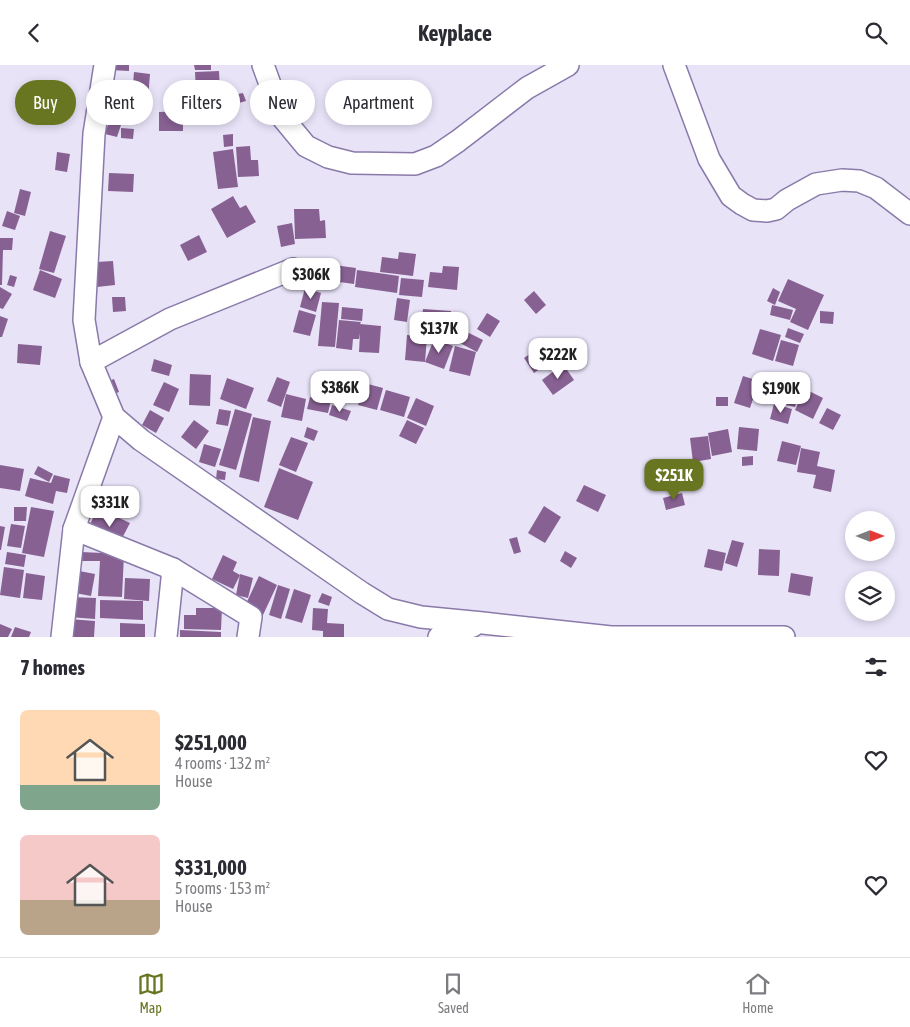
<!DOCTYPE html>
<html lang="en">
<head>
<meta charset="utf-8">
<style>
  :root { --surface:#fff; --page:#f7f7f7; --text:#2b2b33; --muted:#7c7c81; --line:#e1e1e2; --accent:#687622 }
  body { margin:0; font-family:"Asap Condensed",sans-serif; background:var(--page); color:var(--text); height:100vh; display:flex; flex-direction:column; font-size:19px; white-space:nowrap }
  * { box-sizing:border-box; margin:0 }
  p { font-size:16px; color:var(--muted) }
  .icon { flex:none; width:28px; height:28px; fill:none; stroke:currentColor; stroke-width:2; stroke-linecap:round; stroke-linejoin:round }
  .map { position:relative; height:572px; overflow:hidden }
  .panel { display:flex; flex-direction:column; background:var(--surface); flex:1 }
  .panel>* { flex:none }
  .hud { position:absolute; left:15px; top:15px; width:500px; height:45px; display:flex; gap:10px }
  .needle { width:32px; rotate:90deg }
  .buttons { position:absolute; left:845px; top:446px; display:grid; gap:10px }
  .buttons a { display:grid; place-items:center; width:50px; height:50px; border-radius:50%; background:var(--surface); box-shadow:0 2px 8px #0003; font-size:25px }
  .price { position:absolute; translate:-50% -42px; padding:0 11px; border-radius:10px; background:#fff; color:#222; font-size:16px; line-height:32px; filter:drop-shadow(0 1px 2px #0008) }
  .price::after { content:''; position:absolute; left:50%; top:30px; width:15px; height:11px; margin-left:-8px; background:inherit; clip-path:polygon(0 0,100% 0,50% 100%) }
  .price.on { background:var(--accent); color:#fff }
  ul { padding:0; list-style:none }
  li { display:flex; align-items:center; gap:15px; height:125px; padding:0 20px }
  li span { display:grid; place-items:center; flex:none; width:140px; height:100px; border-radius:8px; color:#555 }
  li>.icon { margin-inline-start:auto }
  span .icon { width:60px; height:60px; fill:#fffc; stroke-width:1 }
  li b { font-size:21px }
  h2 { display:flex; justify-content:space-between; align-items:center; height:60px; padding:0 20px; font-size:21px }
  .chip { padding:0 18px; border-radius:22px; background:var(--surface); box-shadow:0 2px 8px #0003; font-size:18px; line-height:45px }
  .chip.on { background:var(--accent); color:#fff }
  header { display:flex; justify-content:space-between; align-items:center; height:65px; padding:0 20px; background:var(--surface); font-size:22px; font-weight:700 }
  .tabs { display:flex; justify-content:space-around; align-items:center; height:70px; border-top:1px solid var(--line); background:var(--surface); font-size:14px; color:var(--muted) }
  .tabs a { display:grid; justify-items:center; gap:2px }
  .tabs .on { color:var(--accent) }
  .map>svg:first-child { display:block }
  .building { fill:#886193 }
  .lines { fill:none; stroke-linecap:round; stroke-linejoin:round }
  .minor-casing { stroke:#897aa9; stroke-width:24 }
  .minor { stroke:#fff; stroke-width:21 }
</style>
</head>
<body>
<header><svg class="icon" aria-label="back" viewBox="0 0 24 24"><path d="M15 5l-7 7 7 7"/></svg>Keyplace<svg class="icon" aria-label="search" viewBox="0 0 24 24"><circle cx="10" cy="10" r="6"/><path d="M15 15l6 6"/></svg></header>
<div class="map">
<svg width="910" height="572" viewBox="0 0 910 572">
  <rect width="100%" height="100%" fill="#e9e3f8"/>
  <g class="building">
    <polygon points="110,0 129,0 129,6 110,5"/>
    <polygon points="194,0 211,0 211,5 195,5"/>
    <polygon points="219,6 220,27 196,28 195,7"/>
    <polygon points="134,7 150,9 148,34 132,32"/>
    <polygon points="243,28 246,36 235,39 233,30"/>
    <polygon points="219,30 220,50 198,51 197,31"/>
    <polygon points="111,31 128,33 124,56 107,53"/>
    <polygon points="194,32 198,56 188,58 184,34"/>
    <polygon points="183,46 183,66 159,66 159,47"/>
    <polygon points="109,57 121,60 117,72 105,69"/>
    <polygon points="121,63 134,64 133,74 121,73"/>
    <polygon points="233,69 233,81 224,82 223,70"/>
    <polygon points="250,81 251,95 258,95 259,111 238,112 236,82"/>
    <polygon points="233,84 238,122 218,124 213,87"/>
    <polygon points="57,87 70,89 67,107 55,105"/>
    <polygon points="109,108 134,109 133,127 108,126"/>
    <polygon points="20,124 31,127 25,151 14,148"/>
    <polygon points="233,131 240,143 246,140 256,157 227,173 211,144"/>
    <polygon points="294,144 319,144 320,156 325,155 326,173 295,174"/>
    <polygon points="7,146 20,151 15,165 2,161"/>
    <polygon points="292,158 295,179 281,182 277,161"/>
    <polygon points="50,166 66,171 54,208 39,204"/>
    <polygon points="199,170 207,187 188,196 180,180"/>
    <polygon points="0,173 13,173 12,185 3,185 2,220 0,220"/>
    <polygon points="399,187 416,189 413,211 380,207 382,192 398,194"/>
    <polygon points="113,196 115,220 97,222 96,197"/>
    <polygon points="334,200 356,203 354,219 332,216"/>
    <polygon points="443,201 459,202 457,225 428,222 430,207 442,208"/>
    <polygon points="318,203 332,205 331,214 317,212"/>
    <polygon points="40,205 62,214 55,233 33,225"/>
    <polygon points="357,205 399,211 397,228 355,222"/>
    <polygon points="10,210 17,212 14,222 7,220"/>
    <polygon points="401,213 424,215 422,232 399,230"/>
    <polygon points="788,214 824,230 808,265 790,257 796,244 778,236"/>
    <polygon points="0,222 12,229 3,244 0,243"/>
    <polygon points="305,223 321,228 316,247 300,242"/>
    <polygon points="773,223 780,227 775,240 767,236"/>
    <polygon points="534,226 546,240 536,249 524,235"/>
    <polygon points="112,232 125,232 126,246 113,247"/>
    <polygon points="397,233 410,235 407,257 394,255"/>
    <polygon points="322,237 339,238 335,282 318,281"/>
    <polygon points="772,240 793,245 790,255 770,250"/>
    <polygon points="342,242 363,244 362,256 341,254"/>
    <polygon points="423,244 451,246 450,267 421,265"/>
    <polygon points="299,245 316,250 310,271 293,267"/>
    <polygon points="820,246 834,247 833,259 820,258"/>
    <polygon points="487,248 500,256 490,272 477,264"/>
    <polygon points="0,251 8,254 2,272 0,272"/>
    <polygon points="339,255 361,257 360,259 381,261 379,288 359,287 360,268 359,274 353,274 352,285 336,283"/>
    <polygon points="788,263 804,269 800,278 785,272"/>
    <polygon points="760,264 781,270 773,296 752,289"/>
    <polygon points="463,265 483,275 477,287 458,277"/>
    <polygon points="407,270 427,272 425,297 405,295"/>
    <polygon points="434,274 453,281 444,304 425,297"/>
    <polygon points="781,275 799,280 793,301 775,296"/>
    <polygon points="546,278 556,293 534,308 524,293"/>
    <polygon points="18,279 42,281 40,300 17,298"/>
    <polygon points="455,281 476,287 470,311 449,306"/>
    <polygon points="154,294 172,300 169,311 151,306"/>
    <polygon points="563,299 574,315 553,330 542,315"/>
    <polygon points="190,309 211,310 210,341 189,340"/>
    <polygon points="743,311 759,316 750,343 734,338"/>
    <polygon points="765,311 782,317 773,338 757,332"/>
    <polygon points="277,312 290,317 281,342 267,336"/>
    <polygon points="227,313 254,323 246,344 220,334"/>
    <polygon points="114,314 119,327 112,330 106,317"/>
    <polygon points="164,317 179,324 169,347 153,340"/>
    <polygon points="782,317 800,321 795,342 777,338"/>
    <polygon points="364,318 383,323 377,345 358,340"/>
    <polygon points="805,324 823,333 813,354 795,345"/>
    <polygon points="386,325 410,332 404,352 380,345"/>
    <polygon points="286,329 306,334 302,356 281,352"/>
    <polygon points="323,329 332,331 328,348 307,344 310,332 322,335"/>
    <rect x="716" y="332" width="12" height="9"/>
    <polygon points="416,333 434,341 426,361 407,353"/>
    <polygon points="774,339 792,344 788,359 770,354"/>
    <polygon points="332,340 351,346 347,356 329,350"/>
    <polygon points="827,343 841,350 833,365 819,358"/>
    <polygon points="219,344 231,346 228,361 216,359"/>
    <polygon points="235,344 252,349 236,405 219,400"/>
    <polygon points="150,345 164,353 156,368 142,360"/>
    <polygon points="253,352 271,356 259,417 239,412"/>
    <polygon points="194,355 209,366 196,384 181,372"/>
    <polygon points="407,355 424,363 416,379 399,371"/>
    <polygon points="307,362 318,366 314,376 304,372"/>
    <polygon points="739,362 759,364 757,386 737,384"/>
    <polygon points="728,364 732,387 712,391 708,368"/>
    <polygon points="708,371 711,394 693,397 690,373"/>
    <polygon points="291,372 308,378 296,407 279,400"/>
    <polygon points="782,376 801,381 796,400 777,396"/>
    <polygon points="204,379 221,384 215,402 199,397"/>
    <polygon points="801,383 820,387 817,401 835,405 831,427 813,423 816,410 797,407"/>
    <polygon points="753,391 753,400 742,401 742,392"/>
    <polygon points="0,400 24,404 20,426 0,423"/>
    <polygon points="38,401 53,409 49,417 34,409"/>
    <polygon points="279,403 313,417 298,455 264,442"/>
    <polygon points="217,405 226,407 225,415 216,414"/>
    <polygon points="54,410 70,414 67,428 56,426 53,439 25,431 30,413 51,418"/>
    <polygon points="584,420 606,430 598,447 576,436"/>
    <polygon points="682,428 685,440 666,445 663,433"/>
    <polygon points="544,441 561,452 545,478 528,468"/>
    <polygon points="14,442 27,442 26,456 14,456"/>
    <polygon points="31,442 54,446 44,492 22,488"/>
    <polygon points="95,449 112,458 115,451 130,458 119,479 88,463"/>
    <polygon points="11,459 25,461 21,483 7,481"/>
    <polygon points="0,461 5,462 1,485 0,485"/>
    <polygon points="517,472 521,487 514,489 509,474"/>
    <polygon points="732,475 744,478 737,502 725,498"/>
    <polygon points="708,484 726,488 722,506 704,502"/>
    <polygon points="759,484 780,485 779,511 758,510"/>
    <polygon points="565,486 577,493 571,503 560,496"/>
    <polygon points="7,487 26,490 24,502 5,499"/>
    <polygon points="81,487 124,489 122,532 98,531 100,496 81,496"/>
    <polygon points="223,490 237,497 233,506 240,510 233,524 212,514"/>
    <polygon points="4,502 24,505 20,533 0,530"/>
    <polygon points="74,505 95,509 91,531 70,527"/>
    <polygon points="26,508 45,511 42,535 23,533"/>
    <polygon points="791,508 813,512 810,531 788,527"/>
    <polygon points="240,509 253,513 248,533 236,530"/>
    <polygon points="259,511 277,520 263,550 245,541"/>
    <polygon points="125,513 150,514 149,536 124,534"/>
    <polygon points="278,520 290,524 281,554 269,550"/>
    <polygon points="294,524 311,530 302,558 285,553"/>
    <polygon points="322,528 332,532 329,541 318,537"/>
    <polygon points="70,532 96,533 95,554 69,552"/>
    <polygon points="100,535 143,536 143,555 100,553"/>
    <polygon points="196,543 222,543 221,565 184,564 184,550 196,550"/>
    <polygon points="313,543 328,544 327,558 344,559 344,572 323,572 323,566 312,565"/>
    <polygon points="69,554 95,556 94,572 68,572"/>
    <polygon points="120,558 145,559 145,572 120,572"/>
    <polygon points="0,559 12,564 8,572 0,572"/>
    <polygon points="15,562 31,567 29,572 11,572"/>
    <polygon points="180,565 221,567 221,572 180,572"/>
  </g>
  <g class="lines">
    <g class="minor-casing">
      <g id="minor">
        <polyline points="105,0 94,69 84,255 91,297 114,352 141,375 362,528 388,544 421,552 483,558 611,572 784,572"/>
        <polyline points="263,0 282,52 306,81 328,92 352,98 415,99 436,91 458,76 527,23 568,0"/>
        <polyline points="674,0 709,94 731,131 742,139 753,145 767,146 776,144 787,135 816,119 842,115 859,116 876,123 910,149"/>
        <polyline points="91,297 170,254 293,204"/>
        <polyline points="74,464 173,504 251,552 248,572"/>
        <polyline points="62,572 74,464 114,352"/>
        <polyline points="166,572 173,504"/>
        <polyline points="439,572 473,561"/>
      </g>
    </g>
    <use href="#minor" class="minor"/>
  </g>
</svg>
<div class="buttons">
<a><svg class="needle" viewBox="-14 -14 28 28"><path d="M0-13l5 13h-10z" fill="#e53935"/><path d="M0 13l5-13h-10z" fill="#7c7c81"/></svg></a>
<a><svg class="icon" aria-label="layers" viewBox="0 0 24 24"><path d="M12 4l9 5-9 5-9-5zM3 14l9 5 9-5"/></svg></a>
</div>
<b class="price" style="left:311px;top:235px">$306K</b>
<b class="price" style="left:439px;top:289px">$137K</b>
<b class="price" style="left:558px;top:315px">$222K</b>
<b class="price" style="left:340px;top:348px">$386K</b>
<b class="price" style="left:781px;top:349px">$190K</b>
<b class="price on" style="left:674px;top:436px">$251K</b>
<b class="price" style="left:110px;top:463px">$331K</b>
<div class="hud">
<a class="chip on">Buy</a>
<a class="chip">Rent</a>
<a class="chip">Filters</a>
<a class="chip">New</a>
<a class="chip">Apartment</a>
</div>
</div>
<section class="panel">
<h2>7 homes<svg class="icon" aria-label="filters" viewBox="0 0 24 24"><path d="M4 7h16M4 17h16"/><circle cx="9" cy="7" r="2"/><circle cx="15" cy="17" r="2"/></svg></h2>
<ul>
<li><span style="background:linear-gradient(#ffd9b3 75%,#7fa58c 0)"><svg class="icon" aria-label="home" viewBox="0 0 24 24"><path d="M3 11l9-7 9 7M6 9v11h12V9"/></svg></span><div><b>$251,000</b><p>4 rooms · 132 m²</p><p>House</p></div><svg class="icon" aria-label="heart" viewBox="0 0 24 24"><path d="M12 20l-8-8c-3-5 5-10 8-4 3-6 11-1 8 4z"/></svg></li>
<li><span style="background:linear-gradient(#f6c9c9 65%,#b9a48a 0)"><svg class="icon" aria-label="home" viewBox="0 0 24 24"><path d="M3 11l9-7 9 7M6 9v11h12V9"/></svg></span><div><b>$331,000</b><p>5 rooms · 153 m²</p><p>House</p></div><svg class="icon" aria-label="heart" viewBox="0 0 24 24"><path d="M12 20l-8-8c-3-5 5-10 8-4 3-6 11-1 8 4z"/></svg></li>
</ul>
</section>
<nav class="tabs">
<a class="on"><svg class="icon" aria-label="map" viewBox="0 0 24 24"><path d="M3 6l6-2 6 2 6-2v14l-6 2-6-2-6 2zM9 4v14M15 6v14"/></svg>Map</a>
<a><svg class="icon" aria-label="saved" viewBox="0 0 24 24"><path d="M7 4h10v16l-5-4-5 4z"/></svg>Saved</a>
<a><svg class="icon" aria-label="home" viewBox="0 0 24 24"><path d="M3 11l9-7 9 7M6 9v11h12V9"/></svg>Home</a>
</nav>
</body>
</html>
